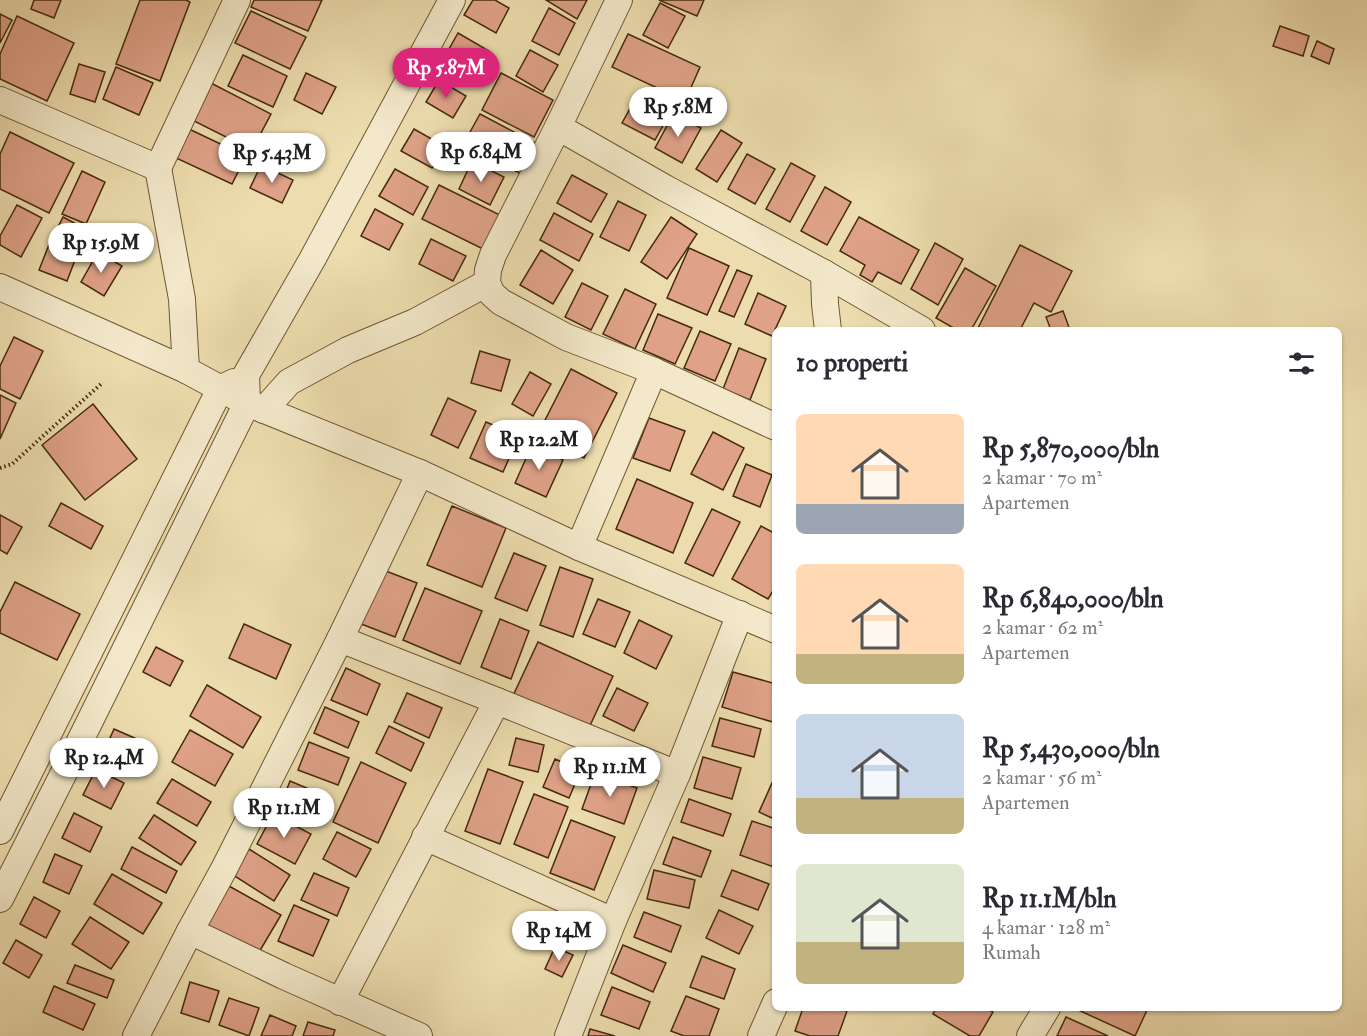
<!DOCTYPE html>
<html lang="id">
<head>
<meta charset="utf-8">
<style>
  :root { --surface:#fff; --page:#f2f2f3; --text:#2b2b33; --muted:#7c7c81; --accent:#db2777 }
  body { margin:0; font-family:"IM FELL Double Pica",serif; background:var(--page); color:var(--text); height:100vh; display:flex; flex-direction:column; font-size:22px; white-space:nowrap }
  * { box-sizing:border-box; margin:0 }
  p { font-size:20px; color:var(--muted) }
  .icon { flex:none; width:33px; height:33px; fill:none; stroke:currentColor; stroke-width:2; stroke-linecap:round; stroke-linejoin:round }
  .map { position:relative; flex:1; overflow:hidden }
  .side { position:absolute; left:772px; top:327px; width:570px; height:684px; display:flex; flex-direction:column; background:var(--surface); border-radius:9px; box-shadow:0 2px 4px #0004 }
  .side>* { flex:none }
  .price { position:absolute; translate:-50% -51px; padding:0 14px; border-radius:21px; background:#fff; color:#222; font-size:20px; line-height:39px; filter:drop-shadow(0 2px 3px #0008) }
  .price::after { content:''; position:absolute; left:50%; top:36px; width:18px; height:14px; margin-left:-9px; background:inherit; clip-path:polygon(0 0,100% 0,50% 100%) }
  .price.current { background:var(--accent); color:#fff }
  ul { padding:0; list-style:none }
  li { display:flex; align-items:center; gap:18px; height:150px; padding:0 24px }
  li span { display:grid; place-items:center; flex:none; width:168px; height:120px; border-radius:9px; color:#555 }
  li>.icon { margin-inline-start:auto }
  span .icon { width:72px; height:72px; fill:#fffc; stroke-width:1 }
  li b { font-size:26px }
  h2 { display:flex; justify-content:space-between; align-items:center; height:72px; padding:0 24px; font-size:26px }
  .map>svg:first-child { display:block }
  .building { fill:#dfa288; stroke:#452a0c; stroke-width:1.5 }
  .lines { fill:none; stroke-linecap:round; stroke-linejoin:round }
  .minor-casing { stroke:#6f5734; stroke-width:28 }
  .path { stroke:#452a0c; stroke-width:4; stroke-dasharray:1.5 3; stroke-linecap:butt }
  .minor { stroke:#f3e9ca; stroke-width:26 }
</style>
</head>
<body>
<div class="map">
<svg width="1367" height="1036" viewBox="0 0 1367 1036">
  <rect width="100%" height="100%" fill="#edddae"/>
  <filter id="stains"><feTurbulence type="fractalNoise" baseFrequency=".00333" numOctaves="4"/><feColorMatrix values="0 0 0 0 .2 0 0 0 0 .09 0 0 0 0 .02 0 0 0 .5 -.17"/></filter>
  <radialGradient id="worn" r=".72"><stop offset=".6" stop-color="#630" stop-opacity="0"/><stop offset="1" stop-color="#630" stop-opacity=".3"/></radialGradient>
  <g class="building">
    <polygon points="34,0 61,0 54,18 31,9"/>
    <polygon points="140,0 186,0 190,2 160,81 116,64"/>
    <polygon points="254,0 322,0 308,31 251,7"/>
    <polygon points="473,0 495,0 509,8 496,33 464,15"/>
    <polygon points="546,0 587,0 577,19"/>
    <polygon points="659,0 704,0 697,16"/>
    <polygon points="660,3 685,16 668,48 643,35"/>
    <polygon points="549,8 575,23 559,55 532,41"/>
    <polygon points="251,11 306,37 290,69 235,43"/>
    <polygon points="0,14 12,20 0,43"/>
    <polygon points="17,16 74,43 47,101 0,79 0,54"/>
    <polygon points="1280,26 1309,36 1303,56 1273,46"/>
    <polygon points="458,33 489,51 474,76 444,58"/>
    <polygon points="628,34 700,67 685,101 612,67"/>
    <polygon points="1317,41 1334,49 1329,64 1311,56"/>
    <polygon points="530,50 558,65 543,92 516,76"/>
    <polygon points="243,55 287,76 273,107 228,86"/>
    <polygon points="79,64 105,72 95,102 70,94"/>
    <polygon points="116,67 153,83 139,115 103,99"/>
    <polygon points="306,73 336,87 322,114 294,100"/>
    <polygon points="501,73 553,100 534,137 482,110"/>
    <polygon points="439,80 466,96 453,118 426,102"/>
    <polygon points="207,81 271,114 252,150 188,118"/>
    <polygon points="637,96 670,113 655,140 622,123"/>
    <polygon points="674,113 701,128 682,163 655,148"/>
    <polygon points="480,114 537,144 521,174 464,143"/>
    <polygon points="189,129 246,156 232,184 176,158"/>
    <polygon points="414,129 444,146 432,168 401,151"/>
    <polygon points="721,130 742,143 717,182 696,169"/>
    <polygon points="10,132 74,163 49,213 0,189 0,154"/>
    <polygon points="747,154 775,169 755,204 728,189"/>
    <polygon points="472,161 504,177 490,205 459,189"/>
    <polygon points="791,163 815,176 790,222 766,209"/>
    <polygon points="261,165 293,180 282,203 250,188"/>
    <polygon points="395,169 428,187 413,215 379,196"/>
    <polygon points="82,171 105,182 86,224 62,214"/>
    <polygon points="572,175 607,194 591,222 557,203"/>
    <polygon points="439,185 504,217 487,251 422,219"/>
    <polygon points="825,187 851,202 827,245 801,231"/>
    <polygon points="618,201 646,215 629,251 600,237"/>
    <polygon points="17,205 42,218 21,257 0,245 0,236"/>
    <polygon points="375,209 403,224 389,250 361,236"/>
    <polygon points="554,213 593,234 579,261 540,240"/>
    <polygon points="63,217 101,237 92,253 55,233"/>
    <polygon points="671,217 697,234 667,279 641,262"/>
    <polygon points="859,217 919,250 901,284 878,272 872,282 860,275 865,265 840,251"/>
    <polygon points="52,237 80,247 67,281 39,270"/>
    <polygon points="431,239 466,256 453,281 419,264"/>
    <polygon points="935,243 963,259 938,305 911,289"/>
    <polygon points="1020,245 1072,271 1051,312 1034,303 1020,330 977,330"/>
    <polygon points="689,248 729,266 707,315 667,298"/>
    <polygon points="541,250 573,270 553,304 520,285"/>
    <polygon points="98,252 122,266 104,296 81,282"/>
    <polygon points="965,268 996,286 971,330 957,330 936,318"/>
    <polygon points="737,270 752,276 734,317 719,311"/>
    <polygon points="582,283 608,296 591,330 565,317"/>
    <polygon points="625,289 656,304 635,349 603,334"/>
    <polygon points="758,293 786,306 772,336 745,324"/>
    <polygon points="1063,311 1070,330 1051,330 1046,317"/>
    <polygon points="658,314 692,328 675,364 643,350"/>
    <polygon points="700,331 731,344 715,381 684,368"/>
    <polygon points="14,337 43,351 20,399 0,389 0,366"/>
    <polygon points="739,348 766,359 750,400 723,389"/>
    <polygon points="480,351 510,360 501,391 471,383"/>
    <polygon points="571,369 617,393 584,458 538,434"/>
    <polygon points="530,372 551,384 533,416 512,404"/>
    <polygon points="0,395 16,403 0,439"/>
    <polygon points="448,398 476,411 458,448 431,435"/>
    <polygon points="93,404 137,459 85,500 42,445"/>
    <polygon points="649,418 685,431 670,471 633,458"/>
    <polygon points="486,422 519,436 503,472 470,458"/>
    <polygon points="713,432 744,448 723,490 691,474"/>
    <polygon points="532,445 563,460 546,497 515,483"/>
    <polygon points="746,464 772,475 760,507 733,496"/>
    <polygon points="637,479 693,503 673,553 616,529"/>
    <polygon points="61,503 103,526 91,549 49,526"/>
    <polygon points="452,506 506,528 482,587 427,565"/>
    <polygon points="712,509 740,522 713,576 685,563"/>
    <polygon points="0,515 22,527 7,554 0,550"/>
    <polygon points="761,526 776,534 776,586 768,599 732,579"/>
    <polygon points="514,553 546,566 527,611 495,598"/>
    <polygon points="560,567 593,579 573,637 540,625"/>
    <polygon points="378,568 417,583 395,637 356,622"/>
    <polygon points="15,582 80,614 57,660 0,633 0,612"/>
    <polygon points="425,588 482,611 460,664 403,640"/>
    <polygon points="598,599 630,612 615,647 583,634"/>
    <polygon points="500,619 529,631 511,679 481,667"/>
    <polygon points="639,620 672,636 656,669 624,653"/>
    <polygon points="244,624 291,645 276,679 229,658"/>
    <polygon points="538,642 613,676 587,732 512,698"/>
    <polygon points="156,647 183,661 170,686 143,672"/>
    <polygon points="346,668 380,684 367,715 331,700"/>
    <polygon points="733,672 776,684 776,723 722,707"/>
    <polygon points="207,685 261,717 243,748 190,716"/>
    <polygon points="617,688 648,703 634,731 603,716"/>
    <polygon points="407,693 442,708 429,738 394,722"/>
    <polygon points="325,707 359,722 348,748 314,733"/>
    <polygon points="720,718 761,729 754,757 712,746"/>
    <polygon points="389,726 424,743 411,771 376,753"/>
    <polygon points="114,729 146,743 134,771 102,756"/>
    <polygon points="190,730 233,754 215,786 172,762"/>
    <polygon points="516,738 544,745 538,772 509,765"/>
    <polygon points="309,742 349,758 338,785 298,770"/>
    <polygon points="703,757 741,768 732,799 694,788"/>
    <polygon points="555,759 581,770 569,798 543,787"/>
    <polygon points="361,762 406,783 378,843 333,822"/>
    <polygon points="96,769 124,783 111,809 83,795"/>
    <polygon points="488,769 523,782 500,844 465,831"/>
    <polygon points="595,773 637,788 624,824 582,809"/>
    <polygon points="172,779 211,802 197,826 157,803"/>
    <polygon points="290,781 328,797 318,823 280,807"/>
    <polygon points="772,783 776,784 776,820 759,812"/>
    <polygon points="534,794 568,807 548,858 514,844"/>
    <polygon points="689,799 731,814 723,836 681,822"/>
    <polygon points="74,813 102,827 90,852 62,838"/>
    <polygon points="273,814 311,834 295,864 257,844"/>
    <polygon points="154,815 196,842 181,865 139,838"/>
    <polygon points="571,820 615,837 594,890 550,873"/>
    <polygon points="752,821 776,829 776,862 774,867 740,855"/>
    <polygon points="337,832 371,849 356,877 323,859"/>
    <polygon points="673,837 711,851 701,877 663,864"/>
    <polygon points="132,847 177,871 166,893 121,869"/>
    <polygon points="249,849 290,875 274,901 233,875"/>
    <polygon points="55,854 82,866 69,894 43,882"/>
    <polygon points="654,870 695,880 689,908 647,899"/>
    <polygon points="732,870 769,884 758,910 721,896"/>
    <polygon points="314,873 349,888 337,916 301,900"/>
    <polygon points="112,874 162,903 143,934 94,904"/>
    <polygon points="220,881 281,915 255,959 195,925"/>
    <polygon points="34,897 60,911 46,938 20,924"/>
    <polygon points="294,905 329,920 313,956 278,941"/>
    <polygon points="719,910 753,926 739,954 706,938"/>
    <polygon points="644,912 681,926 671,952 634,937"/>
    <polygon points="90,917 129,942 111,969 72,944"/>
    <polygon points="16,940 42,955 29,978 3,963"/>
    <polygon points="623,945 666,963 653,992 611,973"/>
    <polygon points="555,947 573,955 562,977 545,969"/>
    <polygon points="702,956 735,969 724,999 690,987"/>
    <polygon points="75,965 114,980 107,998 67,983"/>
    <polygon points="190,982 219,991 209,1022 181,1013"/>
    <polygon points="54,986 95,1004 83,1030 43,1012"/>
    <polygon points="612,987 650,1002 639,1029 601,1015"/>
    <polygon points="686,996 719,1009 709,1036 684,1036 671,1031"/>
    <polygon points="229,998 259,1008 249,1036 219,1025"/>
    <polygon points="803,1008 839,1008 847,1011 838,1036 810,1036 795,1031"/>
    <polygon points="936,1008 985,1008 993,1012 979,1036 970,1036 933,1014"/>
    <polygon points="1077,1008 1148,1008 1135,1036 1076,1009"/>
    <polygon points="270,1015 296,1026 292,1036 261,1036"/>
    <polygon points="1066,1017 1108,1036 1057,1036"/>
    <polygon points="308,1022 335,1030 333,1036 303,1036"/>
    <polygon points="590,1029 615,1036 588,1036"/>
  </g>
  <g class="lines">
    <g class="minor-casing">
      <g id="minor">
        <polyline points="619,0 558,127 665,188 824,273 922,330"/>
        <polyline points="0,100 158,168 237,0"/>
        <polyline points="558,127 493,255 488,270 487,283 492,294 501,302 566,337 654,371 776,427"/>
        <polyline points="158,168 182,299 186,370"/>
        <polyline points="824,273 825,304 828,330"/>
        <polyline points="0,287 186,370 247,403 420,473 579,547 776,630"/>
        <polyline points="264,410 289,382 348,350 415,322 487,283"/>
        <polyline points="579,547 654,371"/>
        <polyline points="340,639 497,701 677,774"/>
        <polyline points="0,831 220,389 234,382"/>
        <polyline points="425,837 613,921"/>
        <polyline points="0,899 84,733 247,403 246,375 313,258 452,0"/>
        <polyline points="190,931 284,976 419,1036"/>
        <polyline points="340,1002 497,701"/>
        <polyline points="136,1036 190,931 224,869 340,639 420,473"/>
        <polyline points="568,1036 613,921 677,774 740,614"/>
        <polyline points="761,1036 776,1002"/>
        <polyline points="1030,1036 1047,1008"/>
      </g>
    </g>
    <polyline class="path" points="0,468 12,464 101,384"/>
    <use href="#minor" class="minor"/>
  </g>
  <rect width="100%" height="100%" filter="url(#stains)"/>
  <rect width="100%" height="100%" fill="url(#worn)"/>
</svg>
<b class="price current" style="left:446px;top:99px">Rp 5.87M</b>
<b class="price" style="left:678px;top:138px">Rp 5.8M</b>
<b class="price" style="left:481px;top:183px">Rp 6.84M</b>
<b class="price" style="left:272px;top:184px">Rp 5.43M</b>
<b class="price" style="left:101px;top:274px">Rp 15.9M</b>
<b class="price" style="left:539px;top:471px">Rp 12.2M</b>
<b class="price" style="left:104px;top:789px">Rp 12.4M</b>
<b class="price" style="left:610px;top:798px">Rp 11.1M</b>
<b class="price" style="left:284px;top:839px">Rp 11.1M</b>
<b class="price" style="left:559px;top:962px">Rp 14M</b>
<section class="side">
<h2>10 properti<svg class="icon" aria-label="filters" viewBox="0 0 24 24"><path d="M4 7h16M4 17h16"/><circle cx="9" cy="7" r="2"/><circle cx="15" cy="17" r="2"/></svg></h2>
<ul>
<li><span style="background:linear-gradient(#ffd9b3 75%,#9aa5b1 0)"><svg class="icon" aria-label="home" viewBox="0 0 24 24"><path d="M3 11l9-7 9 7M6 9v11h12V9"/></svg></span><div><b>Rp 5,870,000/bln</b><p>2 kamar · 70 m²</p><p>Apartemen</p></div></li>
<li><span style="background:linear-gradient(#ffd9b3 75%,#c2b280 0)"><svg class="icon" aria-label="home" viewBox="0 0 24 24"><path d="M3 11l9-7 9 7M6 9v11h12V9"/></svg></span><div><b>Rp 6,840,000/bln</b><p>2 kamar · 62 m²</p><p>Apartemen</p></div></li>
<li><span style="background:linear-gradient(#c9d6e8 70%,#c2b280 0)"><svg class="icon" aria-label="home" viewBox="0 0 24 24"><path d="M3 11l9-7 9 7M6 9v11h12V9"/></svg></span><div><b>Rp 5,430,000/bln</b><p>2 kamar · 56 m²</p><p>Apartemen</p></div></li>
<li><span style="background:linear-gradient(#dfe7d0 65%,#c2b280 0)"><svg class="icon" aria-label="home" viewBox="0 0 24 24"><path d="M3 11l9-7 9 7M6 9v11h12V9"/></svg></span><div><b>Rp 11.1M/bln</b><p>4 kamar · 128 m²</p><p>Rumah</p></div></li>
</ul>
</section>
</div>
</body>
</html>
